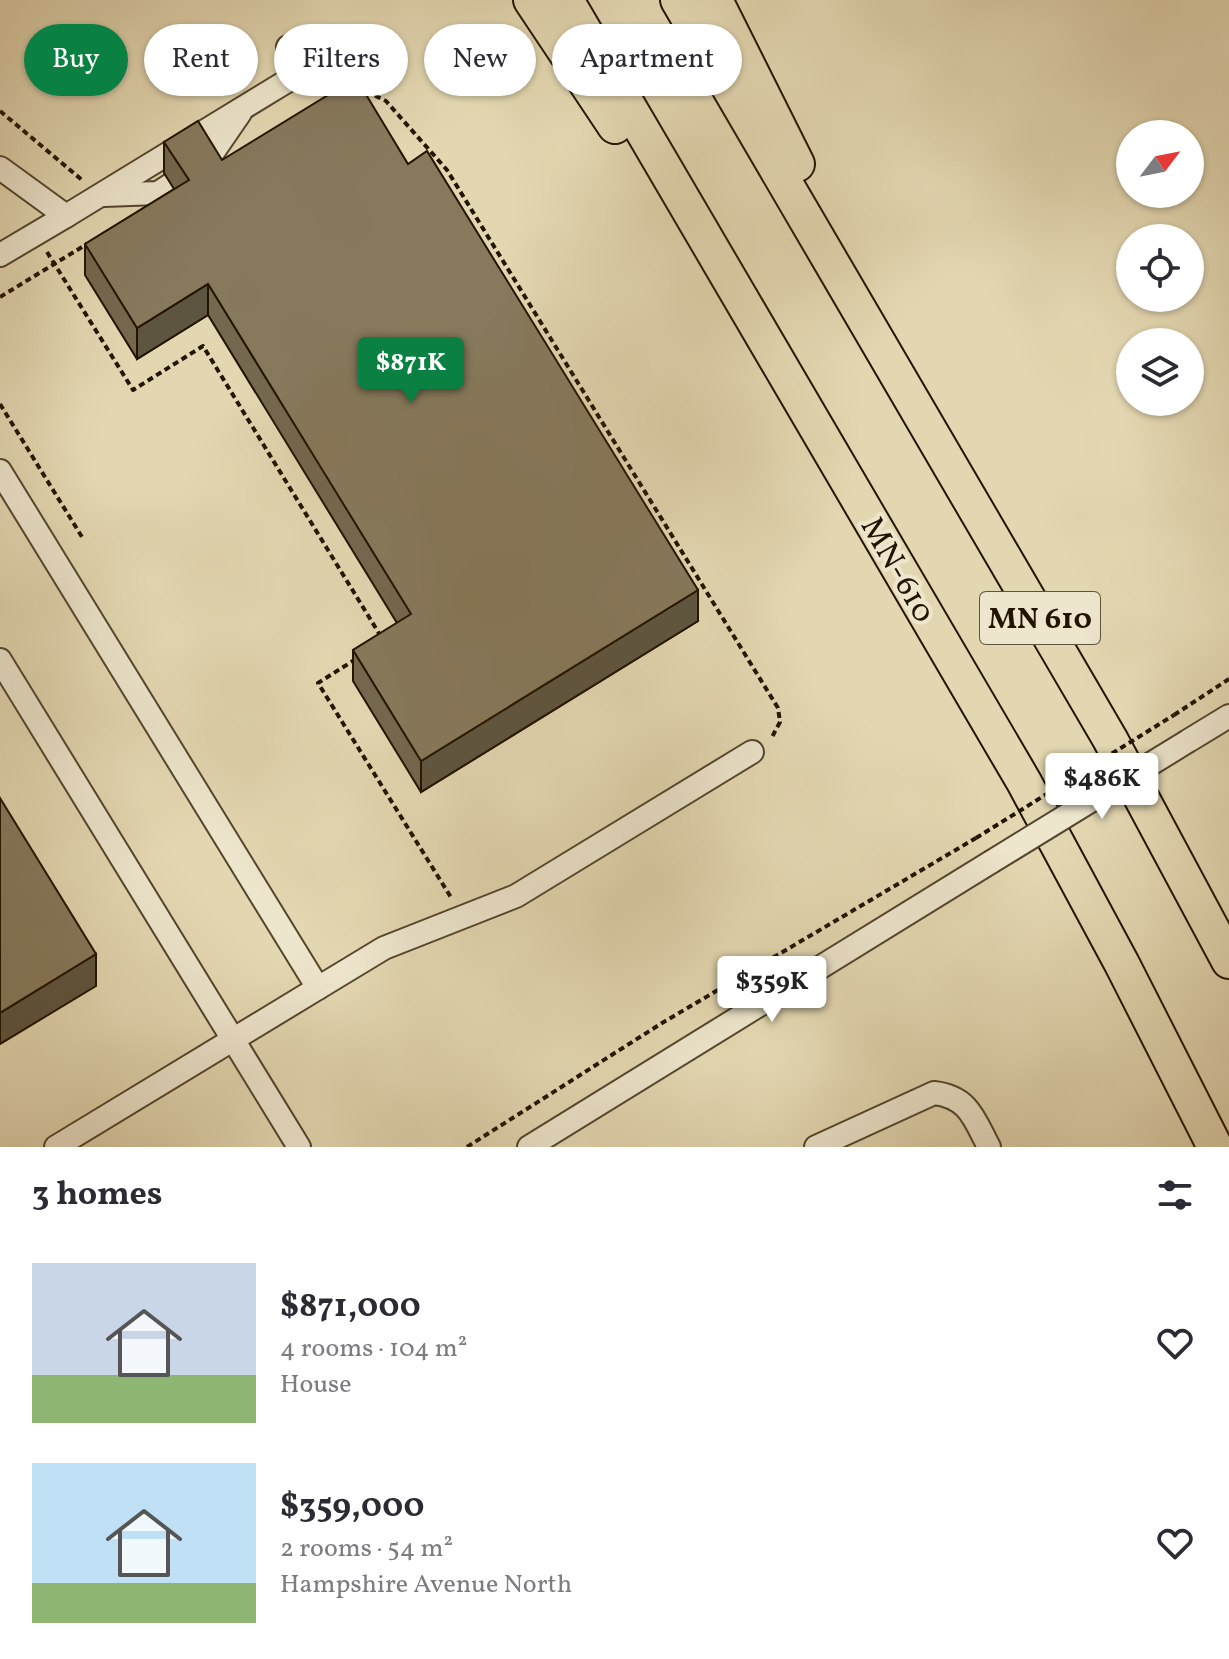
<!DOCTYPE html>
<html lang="en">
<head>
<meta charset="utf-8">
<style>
  :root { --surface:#fff; --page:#f2f2f3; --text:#2b2b33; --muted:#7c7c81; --accent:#0b8043 }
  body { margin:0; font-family:Vollkorn,serif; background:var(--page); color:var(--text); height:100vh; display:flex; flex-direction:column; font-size:30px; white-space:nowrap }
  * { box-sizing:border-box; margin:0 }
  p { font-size:26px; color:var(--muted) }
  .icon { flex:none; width:44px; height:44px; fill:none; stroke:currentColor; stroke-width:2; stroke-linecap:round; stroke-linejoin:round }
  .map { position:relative; height:1147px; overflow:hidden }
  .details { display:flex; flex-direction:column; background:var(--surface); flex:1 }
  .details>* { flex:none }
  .hud { position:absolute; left:24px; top:24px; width:800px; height:72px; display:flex; gap:16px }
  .needle { width:52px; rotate:58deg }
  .fabs { position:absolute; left:1116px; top:120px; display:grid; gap:16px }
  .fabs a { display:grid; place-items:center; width:88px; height:88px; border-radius:50%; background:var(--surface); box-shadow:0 2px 6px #0004; font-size:40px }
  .price { position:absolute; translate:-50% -68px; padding:0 18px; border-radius:8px; background:#fff; color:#222; font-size:26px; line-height:52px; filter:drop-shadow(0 2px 4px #0008) }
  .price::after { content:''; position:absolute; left:50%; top:48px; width:24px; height:18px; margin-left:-12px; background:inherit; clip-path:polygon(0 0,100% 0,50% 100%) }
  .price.on { background:var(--accent); color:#fff }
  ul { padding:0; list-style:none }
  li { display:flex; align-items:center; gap:24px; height:200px; padding:0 32px }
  li span { display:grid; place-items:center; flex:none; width:224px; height:160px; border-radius:0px; color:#555 }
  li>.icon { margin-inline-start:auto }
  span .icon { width:96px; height:96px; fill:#fffc; stroke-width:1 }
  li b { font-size:34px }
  h2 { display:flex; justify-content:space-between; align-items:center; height:96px; padding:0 32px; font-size:34px }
  .pill { padding:0 28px; border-radius:36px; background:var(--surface); box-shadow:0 2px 6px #0004; font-size:28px; line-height:72px }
  .pill.on { background:var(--accent); color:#fff }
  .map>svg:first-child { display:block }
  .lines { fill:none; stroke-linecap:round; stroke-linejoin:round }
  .minor-casing { stroke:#53452c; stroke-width:26 }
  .highway-casing { stroke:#231400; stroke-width:38 }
  .path { stroke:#231400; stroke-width:4; stroke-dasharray:6 4; stroke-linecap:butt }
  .minor { stroke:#ede5cc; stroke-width:22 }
  .highway { stroke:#e3d7b1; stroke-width:34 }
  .minor-bridge-casing { stroke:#53452c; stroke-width:26; stroke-linecap:butt }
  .path-bridge { stroke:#231400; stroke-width:4; stroke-dasharray:6 4; stroke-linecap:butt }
  .minor-bridge { stroke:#ede5cc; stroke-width:22 }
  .wall { fill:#74684f; stroke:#231400; stroke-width:2 }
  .shaded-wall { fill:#5e5540; stroke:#231400; stroke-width:2 }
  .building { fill:#87795c; stroke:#231400; stroke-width:2 }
  .labels { text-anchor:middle; stroke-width:8; stroke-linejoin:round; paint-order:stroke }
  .shield { fill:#ede5cc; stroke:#60533d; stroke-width:2 }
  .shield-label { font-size:30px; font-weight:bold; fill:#231400 }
  .street-label { font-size:32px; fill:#231400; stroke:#ede5cc }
</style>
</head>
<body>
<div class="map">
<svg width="1229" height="1147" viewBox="0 0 1229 1147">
  <rect width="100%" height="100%" fill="#e3d7b1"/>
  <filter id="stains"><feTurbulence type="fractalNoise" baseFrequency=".0025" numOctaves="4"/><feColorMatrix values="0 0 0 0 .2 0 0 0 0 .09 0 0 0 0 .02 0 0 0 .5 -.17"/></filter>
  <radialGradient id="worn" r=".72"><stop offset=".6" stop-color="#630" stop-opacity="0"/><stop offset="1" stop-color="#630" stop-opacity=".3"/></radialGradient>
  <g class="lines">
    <g class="minor-casing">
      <g id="minor">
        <polyline points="205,164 240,113"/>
        <polyline points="0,168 66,216 0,255"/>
        <polyline points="104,195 158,193 172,184"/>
        <path d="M66,216L292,78C300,66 295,58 288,47"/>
        <polyline points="0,471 318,988 56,1147"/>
        <polyline points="0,660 299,1147"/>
        <polyline points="1188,741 1229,716"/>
        <polyline points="318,988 384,948 516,896 752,752"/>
        <polyline points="529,1147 991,862"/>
        <path d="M816,1147L934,1093C969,1097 974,1119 989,1147"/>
      </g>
    </g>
    <g class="highway-casing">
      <g id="highway">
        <polyline points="531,0 615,126"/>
        <polyline points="566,0 1024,782 1122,964 1215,1147"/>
        <polyline points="678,0 1110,739 1229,961"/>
        <polyline points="715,0 797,164"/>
      </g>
    </g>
    <g class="path">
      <polyline points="357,87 386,101 447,170 778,708 780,722 771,739"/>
      <polyline points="307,92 344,88"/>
      <polyline points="0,111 82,180"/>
      <polyline points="47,252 133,390 203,346 380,635"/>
      <polyline points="0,297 87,244"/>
      <polyline points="0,404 82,537"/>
      <polyline points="356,659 318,683 452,899"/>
      <polyline points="1174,715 1229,679"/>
      <polyline points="467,1147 662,1023 976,838"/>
    </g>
    <use href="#minor" class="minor"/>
    <use href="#highway" class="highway"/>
    <g class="minor-bridge-casing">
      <polyline id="minor-bridge" points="991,862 1188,741"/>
    </g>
    <polyline class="path-bridge" points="976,838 1174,715"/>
    <use href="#minor-bridge" class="minor-bridge"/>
  </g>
  <polygon class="wall" points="164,142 222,160 408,164 698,621 421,792 353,681 353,650 397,623 208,315 137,359 85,275 85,244 174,189 164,173"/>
  <g class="shaded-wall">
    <polygon points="208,284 208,315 137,359 137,328"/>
    <polygon points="698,590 698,621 421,792 421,761"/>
    <polygon points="96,954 96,986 0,1044 0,1013"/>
  </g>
  <g class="building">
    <polygon points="356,78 408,164 427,151 698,590 421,761 353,650 411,614 208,284 137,328 85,244 189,180 164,142 198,121 222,160"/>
    <polygon points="0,798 96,954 0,1013"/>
  </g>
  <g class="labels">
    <rect class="shield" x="980" y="592" width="120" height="52" rx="6"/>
    <g class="shield-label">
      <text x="1040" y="628">MN 610</text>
    </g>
    <g class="street-label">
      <text transform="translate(899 569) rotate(60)" y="11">MN-610</text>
    </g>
  </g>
  <rect width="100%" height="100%" filter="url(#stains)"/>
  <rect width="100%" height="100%" fill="url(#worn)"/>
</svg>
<div class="fabs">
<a><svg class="needle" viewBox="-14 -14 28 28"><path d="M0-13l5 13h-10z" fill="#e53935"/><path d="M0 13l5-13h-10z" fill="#7c7c81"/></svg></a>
<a><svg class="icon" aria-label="locate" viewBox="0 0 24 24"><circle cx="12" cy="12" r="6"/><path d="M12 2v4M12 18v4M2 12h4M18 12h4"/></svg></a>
<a><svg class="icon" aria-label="layers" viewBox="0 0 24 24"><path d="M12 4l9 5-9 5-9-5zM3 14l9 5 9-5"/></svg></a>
</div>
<b class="price on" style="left:411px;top:405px">$871K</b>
<b class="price" style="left:1102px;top:821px">$486K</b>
<b class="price" style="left:772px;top:1024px">$359K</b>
<div class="hud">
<a class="pill on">Buy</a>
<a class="pill">Rent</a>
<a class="pill">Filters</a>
<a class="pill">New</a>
<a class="pill">Apartment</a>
</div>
</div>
<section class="details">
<h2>3 homes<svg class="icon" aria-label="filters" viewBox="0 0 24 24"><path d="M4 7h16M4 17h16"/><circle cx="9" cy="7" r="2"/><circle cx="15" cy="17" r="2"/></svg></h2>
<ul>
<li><span style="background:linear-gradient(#c9d6e8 70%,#8fb573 0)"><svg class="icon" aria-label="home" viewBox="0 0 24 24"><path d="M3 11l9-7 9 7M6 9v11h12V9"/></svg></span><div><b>$871,000</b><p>4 rooms · 104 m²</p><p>House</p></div><svg class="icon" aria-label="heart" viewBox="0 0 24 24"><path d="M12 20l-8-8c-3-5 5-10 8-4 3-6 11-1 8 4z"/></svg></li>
<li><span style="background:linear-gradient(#bfe0f5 75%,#8fb573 0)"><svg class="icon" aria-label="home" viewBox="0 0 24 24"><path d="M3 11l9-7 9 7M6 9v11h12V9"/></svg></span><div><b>$359,000</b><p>2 rooms · 54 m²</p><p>Hampshire Avenue North</p></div><svg class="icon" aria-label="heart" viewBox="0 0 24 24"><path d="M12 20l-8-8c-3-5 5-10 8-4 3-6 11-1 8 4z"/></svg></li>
</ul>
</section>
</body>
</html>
